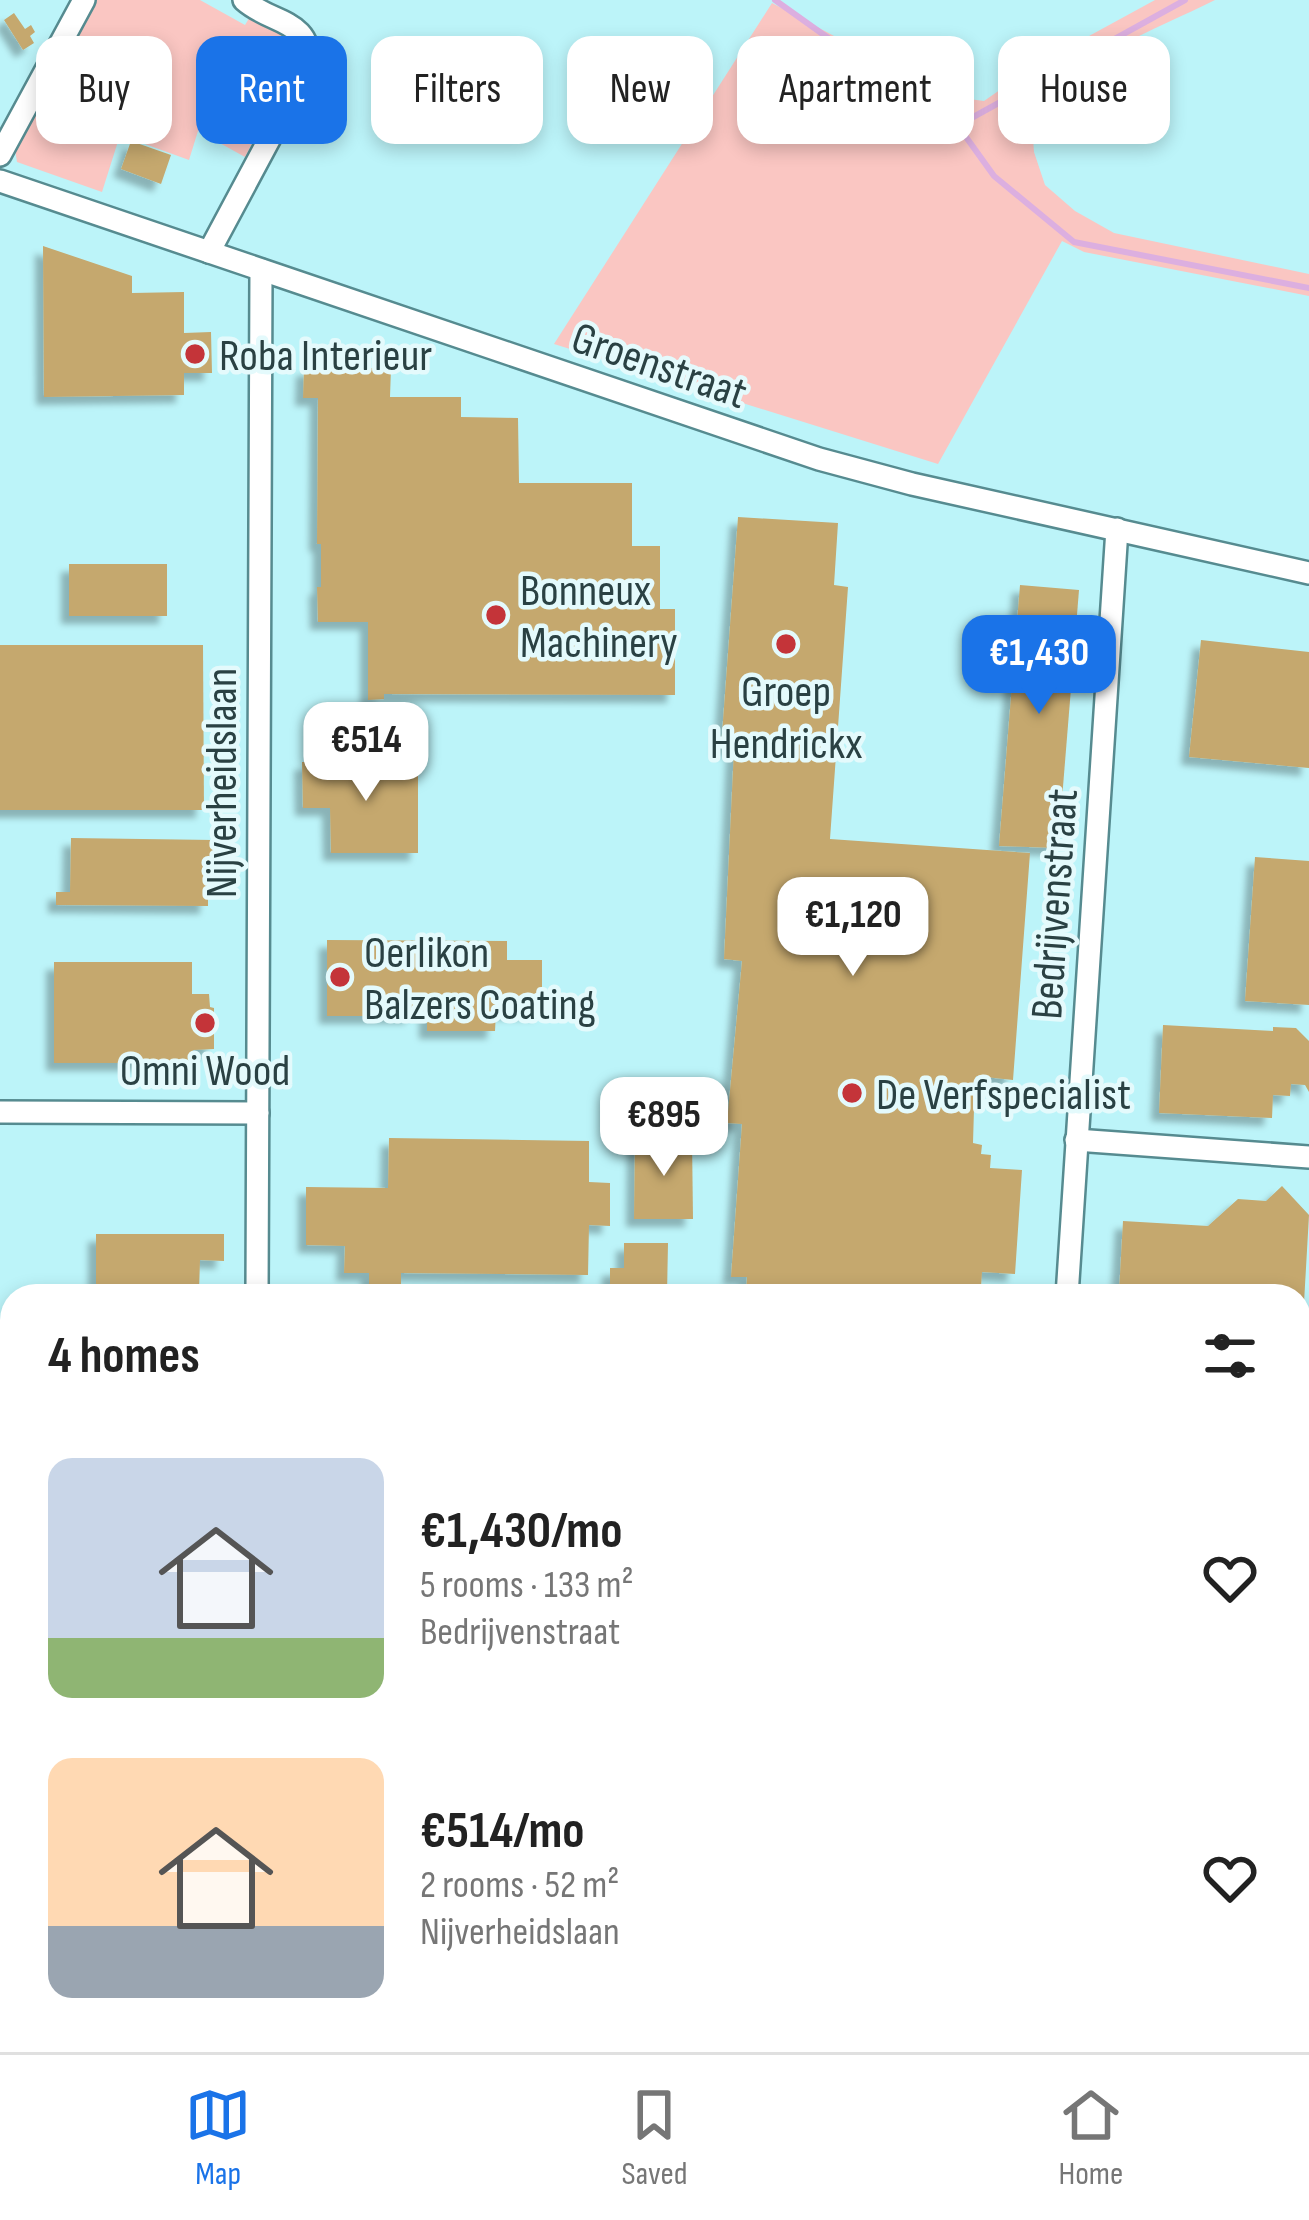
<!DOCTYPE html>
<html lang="en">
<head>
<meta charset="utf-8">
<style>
  :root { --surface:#fff; --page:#f2f2f2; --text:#222; --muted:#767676; --line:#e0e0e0; --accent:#1a73e8 }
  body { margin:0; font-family:"Sofia Sans Condensed",sans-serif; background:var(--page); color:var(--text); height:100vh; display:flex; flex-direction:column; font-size:45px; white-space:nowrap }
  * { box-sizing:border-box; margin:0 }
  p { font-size:39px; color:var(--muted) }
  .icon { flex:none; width:66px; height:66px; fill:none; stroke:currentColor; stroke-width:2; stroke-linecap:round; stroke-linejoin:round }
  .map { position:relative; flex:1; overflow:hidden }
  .details { position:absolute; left:0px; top:1284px; width:1311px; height:768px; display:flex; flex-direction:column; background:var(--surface); border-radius:36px 36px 0 0; box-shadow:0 6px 18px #0003 }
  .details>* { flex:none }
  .banner { position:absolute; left:36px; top:36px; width:1239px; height:108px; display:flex; gap:24px }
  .price { position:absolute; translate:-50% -102px; padding:0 27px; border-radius:24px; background:#fff; color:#222; font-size:39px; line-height:78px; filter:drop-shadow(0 3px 6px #0008) }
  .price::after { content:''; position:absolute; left:50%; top:72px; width:36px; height:27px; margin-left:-18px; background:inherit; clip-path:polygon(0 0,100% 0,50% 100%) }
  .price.selected { background:var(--accent); color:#fff }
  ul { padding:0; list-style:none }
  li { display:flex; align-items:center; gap:36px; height:300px; padding:0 48px }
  li span { display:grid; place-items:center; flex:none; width:336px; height:240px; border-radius:24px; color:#555 }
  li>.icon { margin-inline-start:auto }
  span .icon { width:144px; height:144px; fill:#fffc; stroke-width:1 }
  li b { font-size:51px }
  h2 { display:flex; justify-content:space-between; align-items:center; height:144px; padding:0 48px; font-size:51px }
  .tag { padding:0 42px; border-radius:24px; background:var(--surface); box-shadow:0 6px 18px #0003; font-size:42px; line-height:108px }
  .tag.selected { background:var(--accent); color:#fff }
  .menu { display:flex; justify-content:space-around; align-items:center; height:168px; border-top:3px solid var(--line); background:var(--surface); font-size:33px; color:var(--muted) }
  .menu a { display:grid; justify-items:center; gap:6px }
  .menu .selected { color:var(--accent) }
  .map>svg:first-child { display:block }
  .green { fill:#fac6c2 }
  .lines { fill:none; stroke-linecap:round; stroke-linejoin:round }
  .stream { stroke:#dcafe0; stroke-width:6 }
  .building { fill:#c5a86e; filter:url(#shadow) }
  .minor-casing { stroke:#568b90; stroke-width:26 }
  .minor { stroke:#fff; stroke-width:21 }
  .poi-dot { fill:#c43439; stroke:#e4fafc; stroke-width:4.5 }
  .labels { text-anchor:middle; stroke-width:9; stroke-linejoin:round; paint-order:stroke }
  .poi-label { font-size:45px; fill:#2a4143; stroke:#e4fafc; text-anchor:start }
  .street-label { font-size:45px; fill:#2a4143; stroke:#e4fafc }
</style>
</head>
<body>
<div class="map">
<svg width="1309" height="2052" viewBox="0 0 1309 2052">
  <defs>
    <filter id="shadow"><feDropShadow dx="-8" dy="8" stdDeviation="3" flood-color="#0004"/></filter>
  </defs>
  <rect width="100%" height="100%" fill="#bcf4f9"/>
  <g class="green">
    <polygon points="94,0 200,0 245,25 251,15 289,34 299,45 298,56 245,157 198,131 189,160 120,135 102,192 17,162 14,143"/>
    <path d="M1155,0H1215C1153,31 1079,57 1031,109L1034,152L1045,185L1075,211L1114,233L1309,274V296L1084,252L1062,241L938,464L554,344L772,3L947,96L984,101L1034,66Z"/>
  </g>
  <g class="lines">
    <g class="stream">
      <polyline points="775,0 831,40 899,74 961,130 994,176 1074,242 1309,288"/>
      <polyline points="957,126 1185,0"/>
    </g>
  </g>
  <g class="building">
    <polygon points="14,13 25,29 31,25 35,32 30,36 34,43 23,50 4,20"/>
    <polygon points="131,141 171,155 161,184 121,169"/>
    <polygon points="43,246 132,276 132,293 184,292 184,333 211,332 212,373 184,373 184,395 44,397"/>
    <polygon points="304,368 391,368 390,397 461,397 461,417 518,418 519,483 632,483 632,546 660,546 660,609 675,609 675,695 384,694 384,699 368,700 368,622 318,622 317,587 321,587 321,544 317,544 318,398 303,398"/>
    <polygon points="738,517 838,523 834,585 848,587 830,839 1030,853 1013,1080 976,1076 974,1109 973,1143 982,1145 981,1154 991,1155 990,1168 1022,1170 1015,1274 982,1272 981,1287 973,1287 972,1296 851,1291 851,1285 828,1284 827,1296 746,1293 747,1277 731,1277 742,1124 727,1123 742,961 724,959 734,749 721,748"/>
    <rect x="69" y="564" width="98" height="52"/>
    <polygon points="1020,585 1079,590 1058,848 999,846"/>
    <polygon points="1201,640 1309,652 1309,768 1189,757"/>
    <polygon points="0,645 203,645 204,810 0,810"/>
    <polygon points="418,761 418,853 331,853 330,808 303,808 302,762"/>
    <polygon points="71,838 214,840 213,889 208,889 208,906 56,905 56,892 70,892"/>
    <polygon points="1255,857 1309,861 1309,1005 1245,1001"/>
    <polygon points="327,940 507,941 507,960 542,960 542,1012 496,1012 495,1031 427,1031 427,1011 413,1011 413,1016 327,1016"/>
    <polygon points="54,962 192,962 192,994 209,994 210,1007 214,1008 214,1049 193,1050 193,1063 54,1063"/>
    <polygon points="1163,1025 1273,1031 1273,1027 1296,1028 1309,1041 1309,1092 1305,1085 1291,1084 1290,1096 1273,1095 1272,1118 1159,1113"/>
    <polygon points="389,1138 589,1141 589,1182 610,1183 610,1226 589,1225 588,1275 401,1273 401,1285 369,1284 369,1273 344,1273 345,1246 306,1245 306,1187 388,1188"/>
    <polygon points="635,1139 692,1139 693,1219 634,1219"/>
    <polygon points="1282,1186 1309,1215 1304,1303 1299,1303 1299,1296 1190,1296 1119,1292 1123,1221 1208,1226 1238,1199 1266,1201"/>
    <polygon points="96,1234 224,1234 224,1261 200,1260 199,1291 96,1290"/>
    <polygon points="624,1243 668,1243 667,1295 610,1295 610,1268 624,1268"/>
    <rect x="0" y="1474" width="12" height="36"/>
    <rect x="0" y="1574" width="12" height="105"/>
    <polygon points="1299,1579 1309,1580 1309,1667 1299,1667"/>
    <polygon points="1303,1802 1309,1802 1309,1957 1299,1957 1302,1851 1299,1850 1299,1826"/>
    <polygon points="1018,2040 1160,2040 1160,2051 1018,2052"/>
    <polygon points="1229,2040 1309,2043 1309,2052 1228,2052"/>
  </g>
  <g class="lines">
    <g class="minor-casing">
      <g id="minor">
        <polyline points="0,155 84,0"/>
        <polyline points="0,181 819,459 912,484 1309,573"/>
        <path d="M209,252L309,65C311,18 272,25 244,0"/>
        <polyline points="0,1112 258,1113"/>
        <polyline points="1076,1140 1309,1157"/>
        <polyline points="257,1296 261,270"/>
        <polyline points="1067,1296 1117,529"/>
        <polyline points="0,1408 12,1408"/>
        <polyline points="0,1441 12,1441"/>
        <polyline points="0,1706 12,1706"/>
        <polyline points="1299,1711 1309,1712"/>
        <polyline points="256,2040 256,2052"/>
        <polyline points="189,2052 189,2040"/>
      </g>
    </g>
    <use href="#minor" class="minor"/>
  </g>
  <g class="poi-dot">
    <circle cx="195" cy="354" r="12"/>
    <circle cx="496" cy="615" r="12"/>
    <circle cx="786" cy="644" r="12"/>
    <circle cx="340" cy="977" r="12"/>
    <circle cx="205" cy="1023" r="12"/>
    <circle cx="852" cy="1093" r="12"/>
  </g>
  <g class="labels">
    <g class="poi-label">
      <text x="219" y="370">Roba Interieur</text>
      <text x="520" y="605">Bonneux<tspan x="520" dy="52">Machinery</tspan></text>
      <text x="786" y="706" text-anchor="middle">Groep<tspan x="786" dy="52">Hendrickx</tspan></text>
      <text x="364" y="967">Oerlikon<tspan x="364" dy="52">Balzers Coating</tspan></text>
      <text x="205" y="1085" text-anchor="middle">Omni Wood</text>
      <text x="876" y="1109">De Verfspecialist</text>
    </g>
    <g class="street-label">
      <text transform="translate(660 364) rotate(19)" y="16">Groenstraat</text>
      <text transform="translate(220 783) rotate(-90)" y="16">Nijverheidslaan</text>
      <text transform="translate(1053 904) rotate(-86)" y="16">Bedrijvenstraat</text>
    </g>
  </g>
</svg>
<b class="price selected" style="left:1039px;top:717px">€1,430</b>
<b class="price" style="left:366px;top:804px">€514</b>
<b class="price" style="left:853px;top:979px">€1,120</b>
<b class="price" style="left:664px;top:1179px">€895</b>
<div class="banner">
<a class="tag">Buy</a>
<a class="tag selected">Rent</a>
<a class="tag">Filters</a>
<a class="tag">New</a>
<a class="tag">Apartment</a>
<a class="tag">House</a>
</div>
<section class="details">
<h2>4 homes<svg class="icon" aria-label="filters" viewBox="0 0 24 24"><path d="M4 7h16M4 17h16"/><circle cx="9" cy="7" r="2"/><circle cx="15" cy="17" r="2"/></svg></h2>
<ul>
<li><span style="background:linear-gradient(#c9d6e8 75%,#8fb573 0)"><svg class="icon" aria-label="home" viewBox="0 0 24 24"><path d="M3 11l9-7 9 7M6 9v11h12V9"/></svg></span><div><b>€1,430/mo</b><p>5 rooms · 133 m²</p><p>Bedrijvenstraat</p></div><svg class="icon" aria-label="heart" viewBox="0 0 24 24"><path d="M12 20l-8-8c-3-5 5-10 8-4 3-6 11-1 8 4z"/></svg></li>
<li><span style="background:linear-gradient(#ffd9b3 70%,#9aa5b1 0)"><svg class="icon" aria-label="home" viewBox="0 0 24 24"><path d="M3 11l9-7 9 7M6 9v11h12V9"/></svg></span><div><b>€514/mo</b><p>2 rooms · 52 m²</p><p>Nijverheidslaan</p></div><svg class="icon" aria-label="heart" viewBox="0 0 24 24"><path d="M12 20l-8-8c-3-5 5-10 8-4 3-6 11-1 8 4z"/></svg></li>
</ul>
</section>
</div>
<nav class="menu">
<a class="selected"><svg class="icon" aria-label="map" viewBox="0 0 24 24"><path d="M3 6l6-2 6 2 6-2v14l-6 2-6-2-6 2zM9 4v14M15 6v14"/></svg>Map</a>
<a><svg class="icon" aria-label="saved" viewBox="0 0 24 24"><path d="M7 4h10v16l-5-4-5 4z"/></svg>Saved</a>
<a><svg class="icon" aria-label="home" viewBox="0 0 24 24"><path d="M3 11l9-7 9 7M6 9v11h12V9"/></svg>Home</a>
</nav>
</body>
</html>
